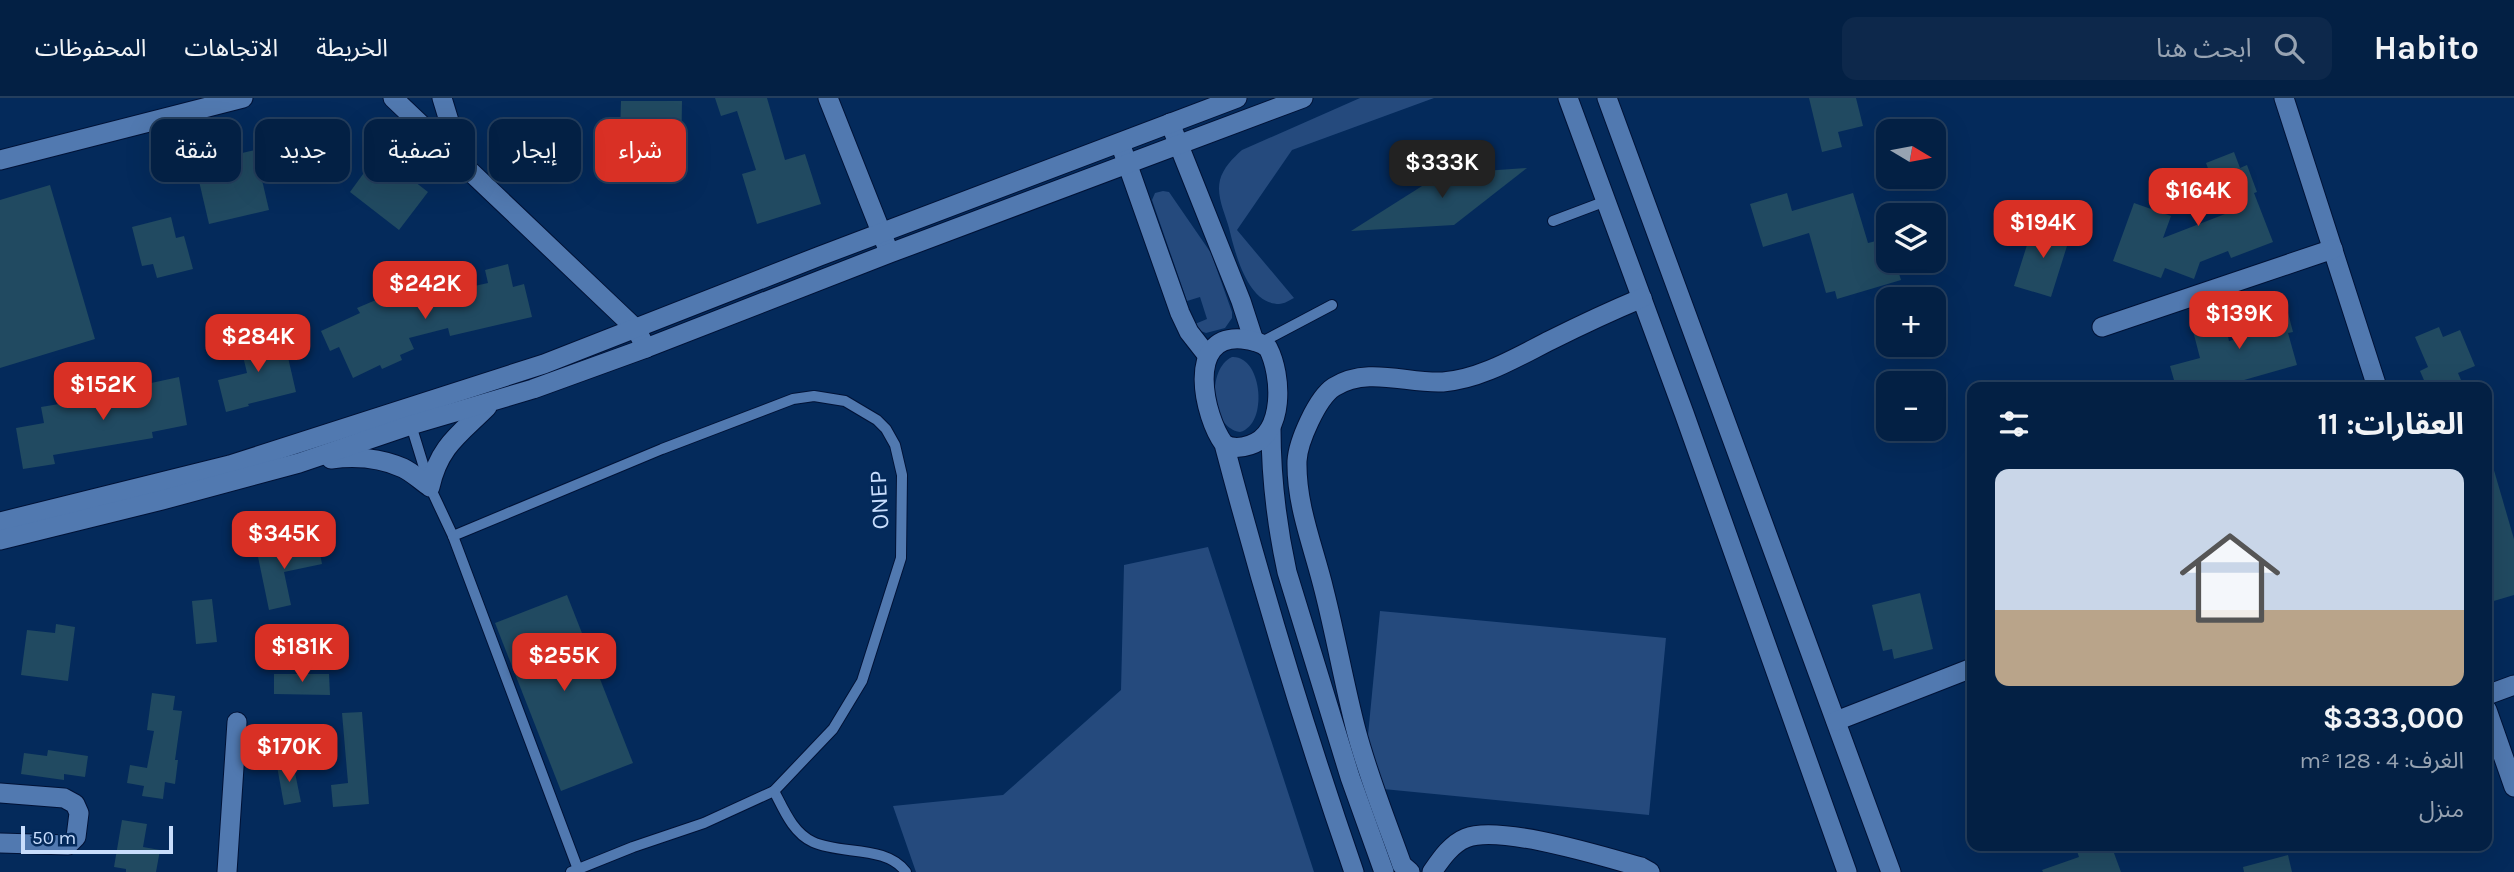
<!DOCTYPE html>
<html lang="ar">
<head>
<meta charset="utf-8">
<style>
  :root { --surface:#032044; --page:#0d284b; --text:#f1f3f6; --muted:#97a3b2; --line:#243e5d; --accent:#d93025 }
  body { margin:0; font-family:Karla,"Noto Sans Arabic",sans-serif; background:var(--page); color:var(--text); direction:rtl; height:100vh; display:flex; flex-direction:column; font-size:26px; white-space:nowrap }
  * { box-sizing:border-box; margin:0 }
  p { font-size:23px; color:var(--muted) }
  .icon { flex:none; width:38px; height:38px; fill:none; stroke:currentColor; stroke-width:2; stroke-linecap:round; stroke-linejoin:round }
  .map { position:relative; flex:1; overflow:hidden; direction:ltr }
  .sheet { position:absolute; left:1967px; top:284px; width:525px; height:469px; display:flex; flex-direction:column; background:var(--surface); border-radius:14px; box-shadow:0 7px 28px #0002,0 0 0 2px var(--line); direction:rtl }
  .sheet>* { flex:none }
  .banner { position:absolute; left:21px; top:21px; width:665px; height:63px; direction:rtl; display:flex; gap:14px }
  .needle { width:46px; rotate:100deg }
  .buttons { position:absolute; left:1876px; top:21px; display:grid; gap:14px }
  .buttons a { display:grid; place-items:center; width:70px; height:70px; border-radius:14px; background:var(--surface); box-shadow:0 7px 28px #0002,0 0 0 2px var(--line); font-size:35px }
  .scale { position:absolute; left:21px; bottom:18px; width:152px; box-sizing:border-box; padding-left:7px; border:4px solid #c8ddfc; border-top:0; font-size:19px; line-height:24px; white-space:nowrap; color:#c8ddfc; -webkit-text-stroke:5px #042a5b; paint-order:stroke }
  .price { position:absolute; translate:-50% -60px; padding:0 16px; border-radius:14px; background:var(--accent); color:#fff; font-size:23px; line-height:46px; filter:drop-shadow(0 2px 4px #0008) }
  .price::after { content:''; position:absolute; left:50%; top:42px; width:21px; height:16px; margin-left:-10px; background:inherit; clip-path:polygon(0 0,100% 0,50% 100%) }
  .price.active { background:#222; color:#fff }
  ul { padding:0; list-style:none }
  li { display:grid; align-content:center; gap:14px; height:371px; padding:0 28px }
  li span { display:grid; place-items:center; height:217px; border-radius:14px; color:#555 }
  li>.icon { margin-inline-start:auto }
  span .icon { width:126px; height:126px; fill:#fffc; stroke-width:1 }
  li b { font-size:30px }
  h2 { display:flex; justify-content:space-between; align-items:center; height:84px; padding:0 28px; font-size:30px }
  .tag { padding:0 24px; border-radius:14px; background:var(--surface); box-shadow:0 7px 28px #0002,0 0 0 2px var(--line); font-size:24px; line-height:63px }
  .tag.active { background:var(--accent); color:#fff }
  header { display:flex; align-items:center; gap:42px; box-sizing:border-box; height:98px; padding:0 35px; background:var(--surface); border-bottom:2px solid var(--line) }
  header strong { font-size:33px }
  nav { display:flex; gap:38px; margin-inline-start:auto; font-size:24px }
  .search { width:490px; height:63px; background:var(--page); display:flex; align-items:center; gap:18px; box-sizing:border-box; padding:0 24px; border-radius:14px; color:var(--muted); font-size:26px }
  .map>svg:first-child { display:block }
  .green { fill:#254a7d }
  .building { fill:#214a61 }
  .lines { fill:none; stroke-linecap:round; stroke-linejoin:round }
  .service-casing { stroke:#001236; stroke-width:12 }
  .minor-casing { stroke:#001236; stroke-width:21 }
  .tertiary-casing { stroke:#001236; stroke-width:21 }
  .service { stroke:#5179b0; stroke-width:10 }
  .minor { stroke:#5179b0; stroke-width:19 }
  .tertiary { stroke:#5179b0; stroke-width:19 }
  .labels { text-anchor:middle; stroke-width:5; stroke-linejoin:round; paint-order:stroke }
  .street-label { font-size:24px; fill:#c8ddfc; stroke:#042a5b }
</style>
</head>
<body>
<header>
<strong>Habito</strong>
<div class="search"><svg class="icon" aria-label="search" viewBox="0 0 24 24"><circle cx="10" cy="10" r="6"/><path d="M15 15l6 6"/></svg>ابحث هنا</div>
<nav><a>الخريطة</a><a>الاتجاهات</a><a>المحفوظات</a></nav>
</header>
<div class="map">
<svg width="2514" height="774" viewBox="0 0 2514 774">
  <rect width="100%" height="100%" fill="#042a5b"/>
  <g class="green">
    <path d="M1360,0H1434L1292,52L1237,132L1294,200C1290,202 1284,206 1279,206C1247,206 1235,154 1229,130C1225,115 1216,98 1220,82C1223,70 1233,60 1242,52Z"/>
    <polygon points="1163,93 1169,94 1211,155 1232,214 1232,220 1225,230 1206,235 1198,232 1195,226 1207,221 1200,199 1187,203 1152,102 1155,95"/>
    <path d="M1232,259C1262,257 1269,326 1240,334C1210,330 1206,271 1232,259Z"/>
    <polygon points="1208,449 1314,774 916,774 893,708 1003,697 1121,592 1124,467"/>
    <polygon points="1380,513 1666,540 1649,717 1363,689"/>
  </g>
  <g class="building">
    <polygon points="715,0 767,0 785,62 805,56 821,106 757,126 742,76 756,72 737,13 721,18"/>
    <polygon points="1809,0 1856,0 1863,28 1838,34 1842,49 1822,54"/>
    <polygon points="621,3 682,3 681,69 638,69 638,36 620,36"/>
    <polygon points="255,52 269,112 209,126 195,66"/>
    <polygon points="2234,54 2240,70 2247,67 2257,94 2254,95 2273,144 2231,160 2228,153 2200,164 2194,181 2165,170 2161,180 2113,163 2134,105 2171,118 2163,140 2225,116 2206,65"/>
    <polygon points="374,61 397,78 401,73 428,94 399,132 350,94"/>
    <polygon points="1527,70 1454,127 1351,133 1441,76"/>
    <polygon points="50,87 95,241 0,270 0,102"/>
    <polygon points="1787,95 1792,113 1853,95 1868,145 1888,140 1888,163 1895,163 1901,182 1837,201 1835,193 1826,195 1809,135 1763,149 1750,106"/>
    <polygon points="171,119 176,140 184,138 193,171 157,180 153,166 142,168 132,129"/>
    <polygon points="2053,126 2072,132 2051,199 2014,188 2033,128 2051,134"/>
    <polygon points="508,166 513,189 524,186 532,219 450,238 448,230 409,240 414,251 400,257 402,262 382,271 380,267 353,280 339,249 330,253 321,233 360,215 357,210 390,196 396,209 471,192 470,189 488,185 485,172"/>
    <polygon points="2285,203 2293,234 2288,235 2297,267 2223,288 2222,284 2203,289 2176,289 2170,268 2200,260 2192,229 2224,221 2229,243 2261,234 2255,210"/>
    <polygon points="2439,229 2443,239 2460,232 2475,268 2458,275 2464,289 2427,289 2420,273 2428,269 2415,239"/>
    <polygon points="272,233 278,258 287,255 296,294 248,306 249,308 226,314 218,282 247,275 239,241"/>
    <polygon points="179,279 187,327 152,334 153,340 53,357 55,366 23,371 16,330 44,325 41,309 101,299 100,296"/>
    <polygon points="2491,362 2514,441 2514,497 2487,505 2487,363"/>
    <polygon points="318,445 322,466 284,474 291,507 269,512 257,454 276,450 277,454"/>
    <polygon points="1920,495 1933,551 1894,561 1892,551 1883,553 1872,507"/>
    <polygon points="567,497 633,665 561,693 495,525"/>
    <polygon points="212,501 217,544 196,546 192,503"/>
    <polygon points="56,526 75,529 68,583 21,577 27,532 55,535"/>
    <polygon points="274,576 329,576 330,597 274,596"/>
    <polygon points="152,595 175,598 173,612 182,613 175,662 178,662 175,686 165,684 163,701 142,698 144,688 127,685 130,667 147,670 154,633 147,632"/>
    <polygon points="362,614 369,706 333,709 331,687 348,685 342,615"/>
    <polygon points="48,652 88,658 85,679 64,676 64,682 21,676 24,655 47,658"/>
    <polygon points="293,665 301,704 284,707 277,668"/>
    <polygon points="122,722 147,726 143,749 160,752 156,774 126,774 126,771 114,769"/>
    <polygon points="2075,747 2111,747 2121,774 2043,774 2042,772 2079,759"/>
    <polygon points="2288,757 2292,774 2244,774 2243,769"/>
  </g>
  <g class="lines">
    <g class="service-casing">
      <g id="service">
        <polyline points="1553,123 1606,103"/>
        <polyline points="1260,245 1332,207"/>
        <polyline points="411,327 430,389 453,438 579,774"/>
        <polyline points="453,438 662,351 793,301 814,298 845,303 877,322 886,331 895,347 902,377 901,460 862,583 833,631 774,693 704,725 633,749 571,774"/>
        <path d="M774,693C784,712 793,735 813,744C841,757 886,747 906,774"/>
      </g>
    </g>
    <g class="minor-casing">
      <g id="minor">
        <polyline points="393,0 636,231 646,250"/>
        <polyline points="442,0 460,59"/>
        <polyline points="828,0 887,149"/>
        <polyline points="1568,0 1684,315 1847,774"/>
        <polyline points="1607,0 1891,774"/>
        <polyline points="2284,0 2377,289"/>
        <polyline points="1170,25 1241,203 1254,243"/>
        <polyline points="1120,45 1180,215 1189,234 1207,257"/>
        <polyline points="0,62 243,0"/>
        <polyline points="2102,229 2333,151"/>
        <path d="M1271,330C1271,378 1277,428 1287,474L1350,679L1384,774"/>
        <path d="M1224,346C1232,351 1241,350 1250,347C1285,336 1282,277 1268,250C1261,244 1252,242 1242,241C1185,236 1204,319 1224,346C1262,490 1305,633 1354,774"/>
        <polyline points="2487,597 2514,587"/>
        <polyline points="2487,612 2514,689"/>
        <polyline points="1836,623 1972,570"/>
        <polyline points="0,695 64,700 75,706 79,715 76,739 68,747 0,745"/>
        <polyline points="227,774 237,624"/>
        <path d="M1410,774L1402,767C1386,722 1368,678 1356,632C1344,586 1336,539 1324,492C1314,450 1296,408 1297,363C1298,344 1317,300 1334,289C1368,268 1407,286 1443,284C1481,281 1517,259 1551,242C1581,227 1611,213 1642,200"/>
        <path d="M1432,774C1441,761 1451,746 1466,740C1499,726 1605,759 1641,769L1650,774"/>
      </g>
    </g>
    <g class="tertiary-casing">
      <g id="tertiary">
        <path d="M331,361C354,358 381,360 403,370C412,374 421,383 430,389C439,348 460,336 487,309"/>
        <polyline points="0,424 230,367 544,266 820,158 1237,0"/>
        <polyline points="0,442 162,402 299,365 411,327 533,291 646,250 890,155 1303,0"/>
      </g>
    </g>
    <use href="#service" class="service"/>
    <use href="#minor" class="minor"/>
    <use href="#tertiary" class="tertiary"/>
  </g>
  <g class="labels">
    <g class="street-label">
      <text transform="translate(879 402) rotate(-93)" y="8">ONEP</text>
    </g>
  </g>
</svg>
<div class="buttons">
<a><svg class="needle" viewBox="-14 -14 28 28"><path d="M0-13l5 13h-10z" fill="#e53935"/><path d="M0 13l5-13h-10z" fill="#97a3b2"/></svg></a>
<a><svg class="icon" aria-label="layers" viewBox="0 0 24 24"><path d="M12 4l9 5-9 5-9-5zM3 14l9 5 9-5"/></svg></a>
<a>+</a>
<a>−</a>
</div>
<div class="scale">50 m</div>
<b class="price active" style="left:1442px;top:102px">$333K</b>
<b class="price" style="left:2198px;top:130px">$164K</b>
<b class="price" style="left:2043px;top:162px">$194K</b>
<b class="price" style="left:425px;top:223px">$242K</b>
<b class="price" style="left:2239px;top:253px">$139K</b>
<b class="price" style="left:258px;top:276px">$284K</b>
<b class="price" style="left:103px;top:324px">$152K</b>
<b class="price" style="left:284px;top:473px">$345K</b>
<b class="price" style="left:302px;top:586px">$181K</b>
<b class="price" style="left:564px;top:595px">$255K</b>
<b class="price" style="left:289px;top:686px">$170K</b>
<div class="banner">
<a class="tag active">شراء</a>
<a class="tag">إيجار</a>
<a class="tag">تصفية</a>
<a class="tag">جديد</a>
<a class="tag">شقة</a>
</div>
<section class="sheet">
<h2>العقارات: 11<svg class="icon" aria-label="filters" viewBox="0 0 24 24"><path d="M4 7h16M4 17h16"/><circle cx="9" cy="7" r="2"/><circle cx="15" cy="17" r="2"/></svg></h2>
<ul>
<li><span style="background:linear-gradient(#c9d6e8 65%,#b9a48a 0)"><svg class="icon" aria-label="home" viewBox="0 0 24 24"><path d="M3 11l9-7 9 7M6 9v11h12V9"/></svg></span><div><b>$333,000</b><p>الغرف: 4 · 128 m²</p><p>منزل</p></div></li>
</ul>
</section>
</div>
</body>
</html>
